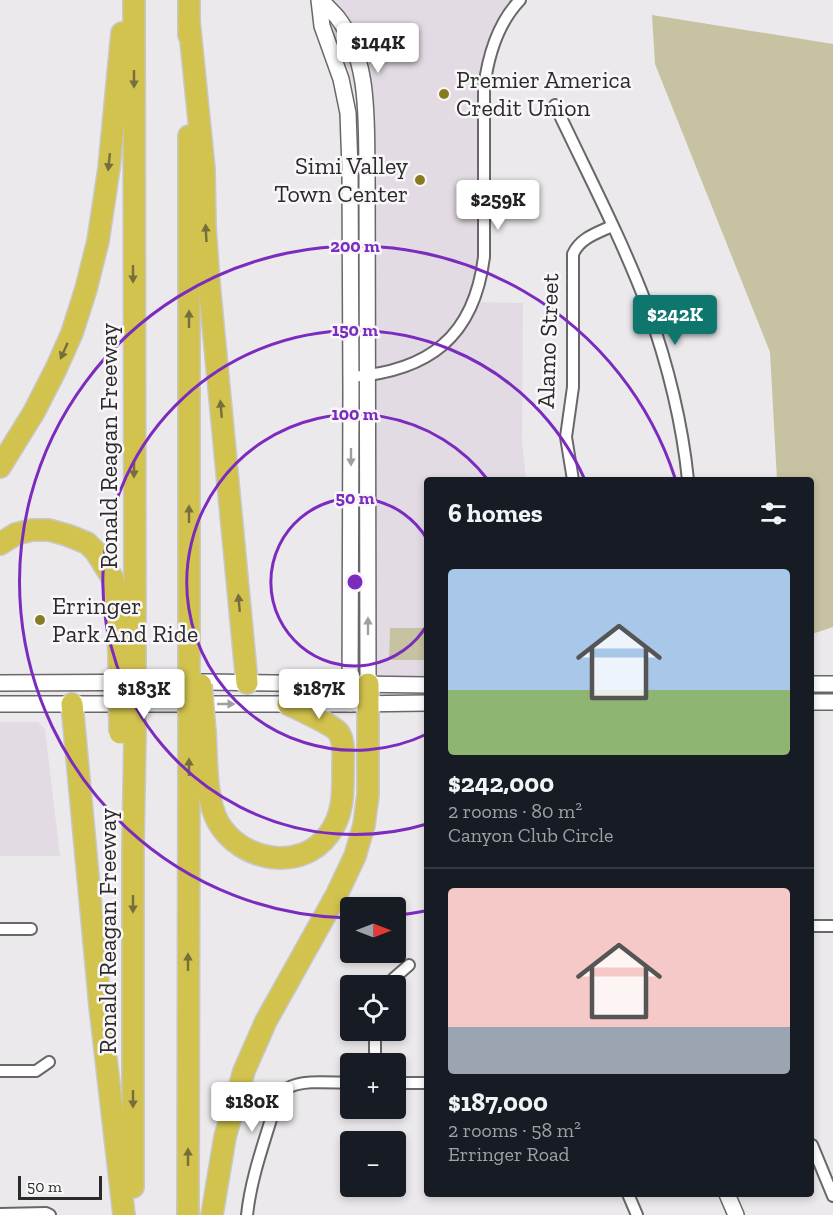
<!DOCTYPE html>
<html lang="en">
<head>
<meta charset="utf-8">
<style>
  :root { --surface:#171b24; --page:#242831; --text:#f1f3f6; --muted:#9ea1a6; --line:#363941; --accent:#0f766e }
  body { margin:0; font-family:"Zilla Slab",serif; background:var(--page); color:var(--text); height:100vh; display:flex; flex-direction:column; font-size:22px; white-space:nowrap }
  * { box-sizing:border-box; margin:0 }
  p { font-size:20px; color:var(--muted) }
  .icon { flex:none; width:33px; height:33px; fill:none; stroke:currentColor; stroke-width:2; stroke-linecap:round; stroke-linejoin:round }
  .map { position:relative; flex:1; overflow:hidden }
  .drawer { position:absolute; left:424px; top:477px; width:390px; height:720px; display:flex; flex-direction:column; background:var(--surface); border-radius:6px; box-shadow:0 3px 9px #0003 }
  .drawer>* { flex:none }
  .needle { width:39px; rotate:90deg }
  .fabs { position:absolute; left:340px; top:897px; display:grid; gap:12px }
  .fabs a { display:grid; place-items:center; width:66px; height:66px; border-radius:6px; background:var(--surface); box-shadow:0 3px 9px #0003; font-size:30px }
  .scale { position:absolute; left:18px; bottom:15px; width:84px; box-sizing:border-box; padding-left:6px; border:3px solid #2b2a2b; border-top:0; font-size:16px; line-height:21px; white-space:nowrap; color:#2b2a2b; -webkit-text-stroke:4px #f9f7f9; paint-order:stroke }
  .price { position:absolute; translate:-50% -51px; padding:0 14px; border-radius:6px; background:#fff; color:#222; font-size:20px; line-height:39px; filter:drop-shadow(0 2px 3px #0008) }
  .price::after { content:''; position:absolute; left:50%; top:36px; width:18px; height:14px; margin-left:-9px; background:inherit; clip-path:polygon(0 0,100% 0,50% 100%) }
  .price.selected { background:var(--accent); color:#fff }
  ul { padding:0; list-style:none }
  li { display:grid; align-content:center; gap:12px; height:318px; padding:0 24px }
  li+li { border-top:2px solid var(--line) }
  li span { display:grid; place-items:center; height:186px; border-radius:6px; color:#555 }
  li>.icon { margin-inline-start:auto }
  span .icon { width:108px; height:108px; fill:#fffc; stroke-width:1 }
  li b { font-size:26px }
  h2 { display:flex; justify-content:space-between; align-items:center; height:72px; padding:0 24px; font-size:26px }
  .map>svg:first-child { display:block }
  .built { fill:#e3dbe3 }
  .green { fill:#c6c2a2 }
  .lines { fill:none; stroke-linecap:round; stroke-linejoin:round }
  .street-casing { stroke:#696769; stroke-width:14 }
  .secondary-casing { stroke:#696769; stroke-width:18 }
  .highway-casing { stroke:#c8c8c8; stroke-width:24 }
  .street { stroke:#fff; stroke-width:10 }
  .secondary { stroke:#fff; stroke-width:15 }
  .highway { stroke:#d2c24e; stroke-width:21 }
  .highway-bridge-casing { stroke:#c8c8c8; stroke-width:24; stroke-linecap:butt }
  .highway-bridge { stroke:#d2c24e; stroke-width:21 }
  .oneway { fill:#766e3b }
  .oneway2 { fill:#a09fa0 }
  .ring { fill:none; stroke:#7b2cbf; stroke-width:3 }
  .poi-dot { fill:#877b21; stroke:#f9f7f9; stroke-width:2 }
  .labels { text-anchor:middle; stroke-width:5; stroke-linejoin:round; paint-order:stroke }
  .poi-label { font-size:24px; fill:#2b2a2b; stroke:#f9f7f9; text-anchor:start }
  .street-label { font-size:24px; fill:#2b2a2b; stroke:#f9f7f9 }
  .centre { fill:#7b2cbf; stroke:#f9f7f9; stroke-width:3 }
  .ring-label { font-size:18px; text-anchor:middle; font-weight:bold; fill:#7b2cbf; stroke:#f9f7f9; stroke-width:5; stroke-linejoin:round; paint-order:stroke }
</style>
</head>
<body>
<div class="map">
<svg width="833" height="1215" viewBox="0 0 833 1215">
  <rect width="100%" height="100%" fill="#ece9ec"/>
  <g class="built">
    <polygon points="321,0 517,0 482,71 481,254 469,302 523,303 522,441 526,480 428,480 427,680 355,680 360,374 358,106 344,51"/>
    <polygon points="0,722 38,722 45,729 60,856 0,856"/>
  </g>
  <g class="green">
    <polygon points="652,15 833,44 833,627 812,634 812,480 777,480 770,352 655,64"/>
    <polygon points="390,628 427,628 427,660 389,660"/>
  </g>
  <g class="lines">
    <g class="street-casing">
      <g id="street">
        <path d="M555,105C586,171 621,237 647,306C667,362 682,421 688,480"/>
        <path d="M351,377C429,371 474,337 484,257V88C488,56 497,24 520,0"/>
        <path d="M573,480L566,437L573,387V254C580,238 597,233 612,226"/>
        <polyline points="812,926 833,926"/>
        <polyline points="0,929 31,929"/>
        <polyline points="390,986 393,979 409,965"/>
        <polyline points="375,1064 375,1030"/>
        <polyline points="0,1071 36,1071 49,1062"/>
        <polyline points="396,1083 428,1083"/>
        <polyline points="812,1145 833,1196"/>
        <polyline points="628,1194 637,1215"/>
        <polyline points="0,1214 46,1213 50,1215"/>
        <path d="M247,1215C251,1177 265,1140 276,1103C279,1097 282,1092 288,1088C302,1079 334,1083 351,1083"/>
      </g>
    </g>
    <g class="secondary-casing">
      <g id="secondary">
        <polyline points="319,0 322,26 341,79 348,113 350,169 351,391 350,704"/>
        <path d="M321,0C326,6 332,11 337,17C370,59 366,119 367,169L368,684"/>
        <polyline points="0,683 207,682 428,685"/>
        <polyline points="812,684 833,684"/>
        <polyline points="812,702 833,702"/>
        <polyline points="0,704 350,704 428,703"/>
        <polyline points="727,1194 736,1215"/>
      </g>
    </g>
    <g class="highway-casing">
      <g id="highway">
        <polyline points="134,0 135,656"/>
        <polyline points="189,0 189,35"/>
        <polyline points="189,21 204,169 205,226 209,283 247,683"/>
        <polyline points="189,136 189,656"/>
        <polyline points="0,467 34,412 56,369 72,333 86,289 98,241 109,168 122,33"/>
        <polyline points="0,544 16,534 32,530 49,530 67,535 87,543 96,552 113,579 116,596 119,655"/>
        <polyline points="72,704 100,1006 124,1215"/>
        <path d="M205,732C207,759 205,798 218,822C240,861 301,873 329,834C344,814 343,792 343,769C343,758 345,743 339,733C335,726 298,709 288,704"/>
        <polyline points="133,1187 133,846 135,734"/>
        <polyline points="188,1215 189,733"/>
        <polyline points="212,1215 225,1137 244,1071 266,1021 337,894 355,856 364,825 368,795 368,684"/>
      </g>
    </g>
    <use href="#street" class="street"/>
    <use href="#secondary" class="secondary"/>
    <use href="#highway" class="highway"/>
    <g class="highway-bridge-casing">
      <g id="highway-bridge">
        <polyline points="119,655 120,733"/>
        <polyline points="201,685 205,732"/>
        <polyline points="189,733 189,656"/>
        <polyline points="135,734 135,656"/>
      </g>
    </g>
    <use href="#highway-bridge" class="highway-bridge"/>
  </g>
  <defs><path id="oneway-solid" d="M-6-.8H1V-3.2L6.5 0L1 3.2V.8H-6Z" transform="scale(1.5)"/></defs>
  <g class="oneway">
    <use href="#oneway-solid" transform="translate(134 79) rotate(90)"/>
    <use href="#oneway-solid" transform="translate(109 162) rotate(96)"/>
    <use href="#oneway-solid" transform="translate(206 233) rotate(-93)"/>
    <use href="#oneway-solid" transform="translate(133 274) rotate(90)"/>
    <use href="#oneway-solid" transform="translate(189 319) rotate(-90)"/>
    <use href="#oneway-solid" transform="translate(64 351) rotate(114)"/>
    <use href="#oneway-solid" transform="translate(221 409) rotate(-95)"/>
    <use href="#oneway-solid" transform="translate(134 469) rotate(90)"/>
    <use href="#oneway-solid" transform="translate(189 514) rotate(-90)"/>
    <use href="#oneway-solid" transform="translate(239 603) rotate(-95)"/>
    <use href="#oneway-solid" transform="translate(189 767) rotate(-90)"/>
    <use href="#oneway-solid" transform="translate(133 904) rotate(90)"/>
    <use href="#oneway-solid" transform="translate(188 962) rotate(-90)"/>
    <use href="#oneway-solid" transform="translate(133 1099) rotate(90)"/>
    <use href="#oneway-solid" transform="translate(188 1157) rotate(-90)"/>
  </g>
  <g class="oneway2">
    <use href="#oneway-solid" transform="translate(351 457) rotate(90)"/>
    <use href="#oneway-solid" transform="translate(368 626) rotate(-90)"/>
    <use href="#oneway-solid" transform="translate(226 704)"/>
  </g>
  <g class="ring">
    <path d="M427 625A84 84 0 1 1 427 539"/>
    <path d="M427 734A168 168 0 1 1 488 480"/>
    <path d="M427 824A252 252 0 1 1 585 480"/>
    <path d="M425 911A336 336 0 0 1 399 915M349 918A336 336 0 1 1 675 478"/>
  </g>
  <g class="poi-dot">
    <circle cx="444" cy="94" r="6"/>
    <circle cx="420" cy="180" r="6"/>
    <circle cx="40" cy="620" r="6"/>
  </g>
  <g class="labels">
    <g class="poi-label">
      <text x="456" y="88">Premier America<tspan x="456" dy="28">Credit Union</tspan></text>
      <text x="408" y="174" text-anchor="end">Simi Valley<tspan x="408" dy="28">Town Center</tspan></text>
      <text x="52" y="614">Erringer<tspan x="52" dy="28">Park And Ride</tspan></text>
    </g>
    <g class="street-label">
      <text transform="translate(548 341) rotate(-88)" y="8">Alamo Street</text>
      <text transform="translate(109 446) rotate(-90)" y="8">Ronald Reagan Freeway</text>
      <text transform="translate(108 931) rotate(-90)" y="8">Ronald Reagan Freeway</text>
    </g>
  </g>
  <circle cx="355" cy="582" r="9" class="centre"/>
  <g class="ring-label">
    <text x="355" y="252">200 m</text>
    <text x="355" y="336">150 m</text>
    <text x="355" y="420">100 m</text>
    <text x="355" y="504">50 m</text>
  </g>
</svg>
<div class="fabs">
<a><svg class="needle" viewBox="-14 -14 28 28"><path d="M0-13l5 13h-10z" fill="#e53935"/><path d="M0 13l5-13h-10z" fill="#9ea1a6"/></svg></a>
<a><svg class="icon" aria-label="locate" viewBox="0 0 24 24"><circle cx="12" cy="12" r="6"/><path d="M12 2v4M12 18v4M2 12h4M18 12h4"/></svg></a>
<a>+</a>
<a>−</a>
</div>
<div class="scale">50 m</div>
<b class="price" style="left:378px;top:74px">$144K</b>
<b class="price" style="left:498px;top:231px">$259K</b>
<b class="price selected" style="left:675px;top:346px">$242K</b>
<b class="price" style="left:144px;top:720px">$183K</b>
<b class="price" style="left:319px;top:720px">$187K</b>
<b class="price" style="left:252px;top:1133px">$180K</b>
<section class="drawer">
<h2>6 homes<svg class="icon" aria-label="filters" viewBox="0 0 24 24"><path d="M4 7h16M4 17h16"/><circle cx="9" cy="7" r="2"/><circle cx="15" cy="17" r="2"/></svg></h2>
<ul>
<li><span style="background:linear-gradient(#a9c7e8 65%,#8fb573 0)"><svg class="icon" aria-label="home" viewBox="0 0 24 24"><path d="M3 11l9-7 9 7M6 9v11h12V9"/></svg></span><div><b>$242,000</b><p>2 rooms · 80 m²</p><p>Canyon Club Circle</p></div></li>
<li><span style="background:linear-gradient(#f6c9c9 75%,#9aa5b1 0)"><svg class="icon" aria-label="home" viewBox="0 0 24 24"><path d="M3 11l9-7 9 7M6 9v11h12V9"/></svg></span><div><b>$187,000</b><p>2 rooms · 58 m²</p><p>Erringer Road</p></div></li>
</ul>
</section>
</div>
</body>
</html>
